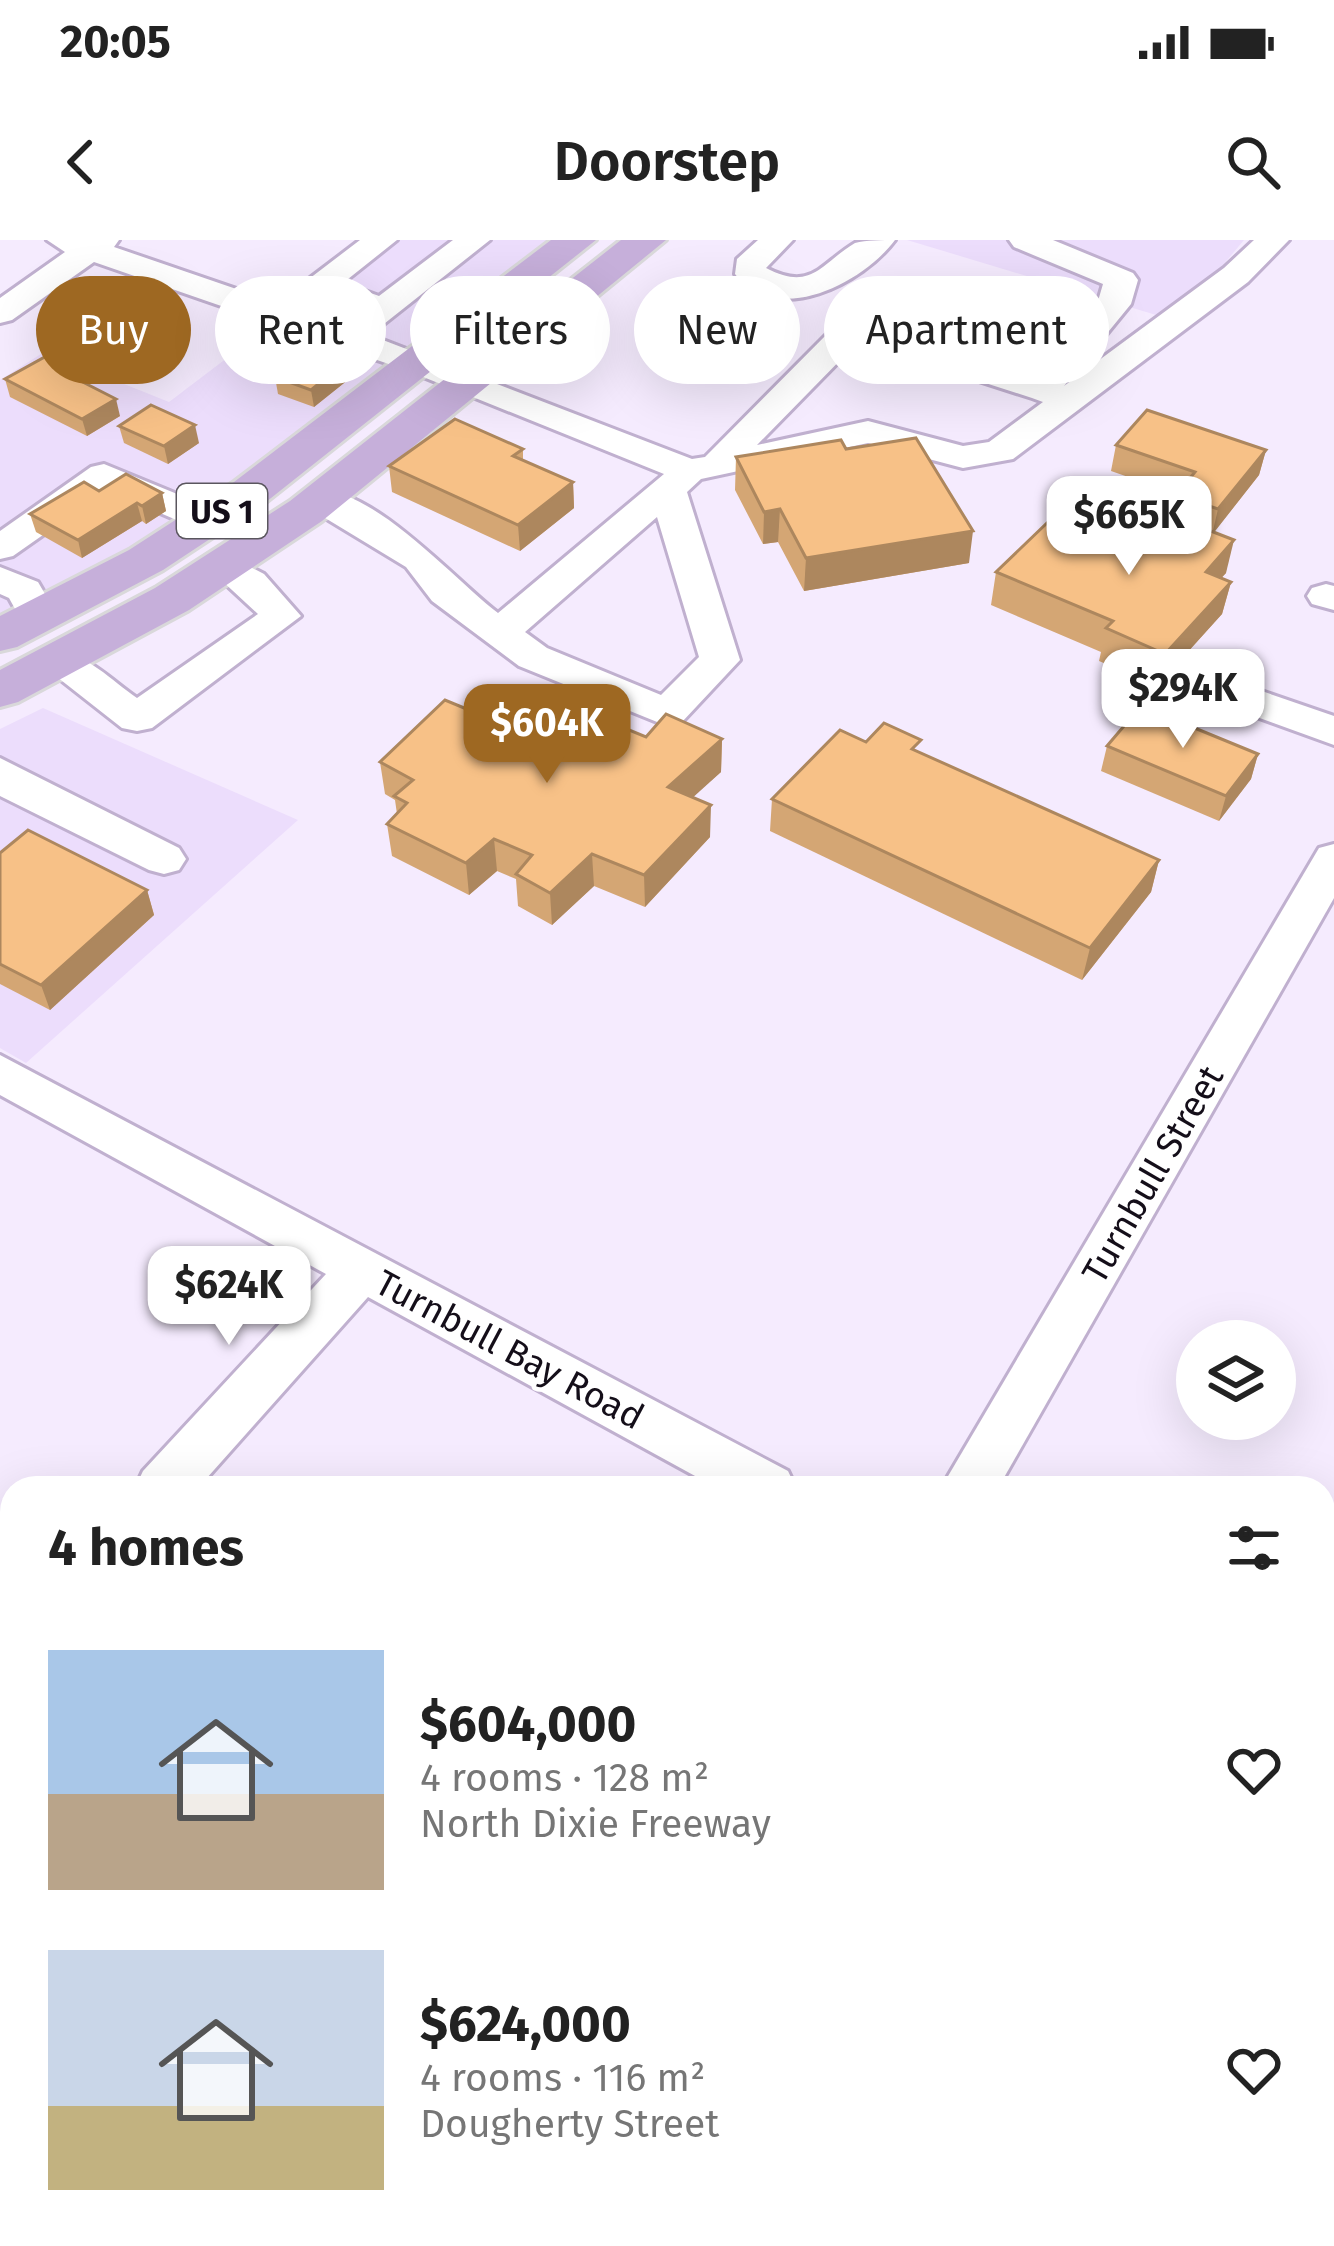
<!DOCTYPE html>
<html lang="en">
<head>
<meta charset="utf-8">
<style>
  :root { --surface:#fff; --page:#f2f2f2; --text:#222; --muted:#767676; --accent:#9e6822 }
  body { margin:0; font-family:"Fira Sans",sans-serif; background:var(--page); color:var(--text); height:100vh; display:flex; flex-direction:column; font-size:45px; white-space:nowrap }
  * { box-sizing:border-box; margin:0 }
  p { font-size:39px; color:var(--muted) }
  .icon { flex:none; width:66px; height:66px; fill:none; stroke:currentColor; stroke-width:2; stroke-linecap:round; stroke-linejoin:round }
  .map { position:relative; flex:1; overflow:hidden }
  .drawer { position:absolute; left:0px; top:1236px; width:1335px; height:771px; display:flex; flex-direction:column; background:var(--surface); border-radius:36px 36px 0 0; box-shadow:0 12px 48px #0002 }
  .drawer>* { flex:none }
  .guide { position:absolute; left:36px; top:36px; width:1263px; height:108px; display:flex; gap:24px }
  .controls { position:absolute; left:1176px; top:1080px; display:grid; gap:24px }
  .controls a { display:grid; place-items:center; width:120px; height:120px; border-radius:50%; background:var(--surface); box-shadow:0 12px 48px #0002; font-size:60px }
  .price { position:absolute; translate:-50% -102px; padding:0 27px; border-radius:24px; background:#fff; color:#222; font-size:39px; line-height:78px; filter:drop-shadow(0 3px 6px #0008) }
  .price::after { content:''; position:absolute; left:50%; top:72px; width:36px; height:27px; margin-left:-18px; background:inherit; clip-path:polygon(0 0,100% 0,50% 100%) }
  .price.on { background:var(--accent); color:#fff }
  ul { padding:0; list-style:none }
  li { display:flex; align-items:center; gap:36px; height:300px; padding:0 48px }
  li span { display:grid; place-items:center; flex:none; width:336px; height:240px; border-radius:0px; color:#555 }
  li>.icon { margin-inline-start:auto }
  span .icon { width:144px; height:144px; fill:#fffc; stroke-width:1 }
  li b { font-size:51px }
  h2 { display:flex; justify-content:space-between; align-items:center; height:144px; padding:0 48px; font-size:51px }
  .chip { padding:0 42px; border-radius:54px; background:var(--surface); box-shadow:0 12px 48px #0002; font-size:42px; line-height:108px }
  .chip.on { background:var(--accent); color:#fff }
  .status { display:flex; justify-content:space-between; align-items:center; height:84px; padding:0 60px; background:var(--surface); direction:ltr }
  .status svg { height:33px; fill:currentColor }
  header { display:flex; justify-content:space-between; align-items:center; height:156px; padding:0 48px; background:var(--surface); font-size:54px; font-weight:600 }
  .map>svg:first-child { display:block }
  .built { fill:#ecddfc }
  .forest { fill:#be94e3 }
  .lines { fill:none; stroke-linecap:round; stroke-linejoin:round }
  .minor-casing { stroke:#c0b0cf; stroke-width:6 }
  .major-casing { stroke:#d9d8da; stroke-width:6 }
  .minor { fill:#fff; fill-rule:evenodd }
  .major { fill:#c6afda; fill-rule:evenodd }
  .wall { fill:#d4a674 }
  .shaded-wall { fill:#ad875e }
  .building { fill:#f7c187; stroke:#ad875e; stroke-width:3 }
  .labels { text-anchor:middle; stroke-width:9; stroke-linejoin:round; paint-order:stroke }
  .shield { fill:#fff; stroke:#5a565e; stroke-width:3 }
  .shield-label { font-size:33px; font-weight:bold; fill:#140e19 }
  .street-label { font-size:36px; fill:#140e19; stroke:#fff }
</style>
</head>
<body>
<div class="status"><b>20:05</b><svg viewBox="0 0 49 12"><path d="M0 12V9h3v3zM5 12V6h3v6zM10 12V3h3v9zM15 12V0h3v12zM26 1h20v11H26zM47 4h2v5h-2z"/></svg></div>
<header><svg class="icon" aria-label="back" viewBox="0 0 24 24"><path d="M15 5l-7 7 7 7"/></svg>Doorstep<svg class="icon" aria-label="search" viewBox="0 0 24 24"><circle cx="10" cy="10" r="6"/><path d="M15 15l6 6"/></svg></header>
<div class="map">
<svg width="1334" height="2006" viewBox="0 0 1334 2006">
  <rect width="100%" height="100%" fill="#f5ebfe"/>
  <g class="built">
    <polygon points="384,0 559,0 416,110 292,68"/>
    <polygon points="907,0 1244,0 1176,81"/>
    <polygon points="272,84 395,126 236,247 133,313 0,383 0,140 44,112 169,162"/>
    <polygon points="43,468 298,580 26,823 0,808 0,489"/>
  </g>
  <polygon class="forest" points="1323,1585 1334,1591 1334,2006 329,2006 334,1995 1323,1995"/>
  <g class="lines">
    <g class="minor-casing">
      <g id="minor">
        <path d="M47,0H119L114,7L341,85L359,71L306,52L301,45L360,0H397L343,43L379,56L453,0H490L370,95L692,219L705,217L835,86L856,80L1032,136L1098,61L1103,44L1014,7L1009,0H1053L1133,33L1138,40L1131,64L1064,146L1224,28L1254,0H1289L1248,42L1013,219L963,228L868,203L701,239L687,252L740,420L682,482L667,486L519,426L432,361L406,327L307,267L301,259L307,251C365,237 455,341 498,373L664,234L406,130L94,22L12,80L0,83V58L65,12ZM858,102L1032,158L1043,162L989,202L963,206L868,181L757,205ZM657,277L699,417L661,455L547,408L525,392Z"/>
        <path d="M758,0H793L766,28C812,52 820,24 855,3C866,0 883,0 895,0C863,43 777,88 735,34L737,19Z"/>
        <polygon points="104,224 221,272 227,280 221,288 195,288 107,250 13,316 0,319 0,291 91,227"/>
        <path d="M225,314L264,334L301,376L152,488L137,491L122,488L38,422L44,413C78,404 110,440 137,458L258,374L206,326L211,318Z"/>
        <polygon points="0,327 38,342 59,378 53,387 25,387 9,358 0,354"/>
        <polygon points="1326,344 1334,346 1334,370 1312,364 1307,356 1312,348"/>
        <polygon points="1224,438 1334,476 1334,505 1210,460 1204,451 1210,442"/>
        <polygon points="0,518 179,608 186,619 179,630 164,634 149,630 0,556"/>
        <polygon points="1334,604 1334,658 998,1248 941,1248 1319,608"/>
        <polygon points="0,815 788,1231 796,1248 717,1248 368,1057 198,1248 135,1248 143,1231 326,1034 0,855"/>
        <polygon points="12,1387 12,1450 0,1455 0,1391"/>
        <polygon points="1323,1522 1334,1527 1334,1588 1323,1583"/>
        <polygon points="252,1995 326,1995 321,2006 247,2006"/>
      </g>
    </g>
    <g class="major-casing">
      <g id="major">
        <polygon points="551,0 596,0 266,262 163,330 17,407 0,411 0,376 129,310 234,242"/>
        <polygon points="621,0 666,0 322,281 189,370 18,462 0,467 0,430 155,348 290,261"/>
      </g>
    </g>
    <use href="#minor" class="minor"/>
    <use href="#major" class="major"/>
  </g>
  <g class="wall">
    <polygon points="166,52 170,70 159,77 162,90 133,111 86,94 82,76"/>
    <polygon points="346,122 349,139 314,167 278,154 275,137"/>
    <polygon points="91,123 96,140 88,145 120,176 87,196 10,157 5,139"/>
    <polygon points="119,186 199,203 168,224 124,203"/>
    <polygon points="1116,205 1266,210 1259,235 1214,292 1226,333 1221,338 1231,342 1222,374 1157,446 1099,421 1101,412 991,365 996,332 1131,317 1171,277 1177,254 1111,231"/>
    <polygon points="523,209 523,221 573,242 574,268 520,311 392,252 389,226"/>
    <polygon points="846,209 969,323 804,351 778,302 763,304 735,250 736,217"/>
    <polygon points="99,251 162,253 166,271 146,284 142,281 82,318 36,292 30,274"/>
    <polygon points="525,464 646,497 722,499 721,532 692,557 710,597 645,667 594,646 552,685 518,666 516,639 497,631 469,655 392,616 387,584 397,574 395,560 385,554 380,522 469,470"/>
    <polygon points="866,502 919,513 1159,620 1151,652 1082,740 770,591 772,559"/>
    <polygon points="1107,506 1258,514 1251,539 1219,581 1101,531"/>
    <polygon points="0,613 147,650 154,675 50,770 0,744"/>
  </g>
  <g class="shaded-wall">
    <polygon points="166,52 170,70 159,77 162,90 133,111 129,93 144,68"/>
    <polygon points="346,122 349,139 314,167 311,150"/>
    <polygon points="91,123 96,140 74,153 69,135"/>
    <polygon points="116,159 120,176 87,196 82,179"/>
    <polygon points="195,185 199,203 168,224 164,206"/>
    <polygon points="1266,210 1259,235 1212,295 1218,269"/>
    <polygon points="573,242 574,268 520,311 518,285"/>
    <polygon points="162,253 166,271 146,284 142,266"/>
    <polygon points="137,263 142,281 82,318 78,300"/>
    <polygon points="780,269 778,302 763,304 764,272"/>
    <polygon points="973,291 969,323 804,351 806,318"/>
    <polygon points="1234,300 1226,333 1197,364 1206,332"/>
    <polygon points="1231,342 1222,374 1157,446 1165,414"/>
    <polygon points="722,499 721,532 668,580 668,547"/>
    <polygon points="1258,514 1251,539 1219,581 1226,556"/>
    <polygon points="711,565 710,597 645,667 644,635"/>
    <polygon points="494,599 497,631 469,655 466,623"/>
    <polygon points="592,614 594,646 552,685 550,653"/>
    <polygon points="1159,620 1151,652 1082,740 1090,708"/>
    <polygon points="147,650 154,675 50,770 41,745"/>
  </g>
  <g class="building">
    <polygon points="134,41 166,52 144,68 158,73 129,93 82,76"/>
    <polygon points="61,108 91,123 69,135 116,159 82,179 5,139"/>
    <polygon points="310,109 346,122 311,150 275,137"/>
    <polygon points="151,165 195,185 164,206 119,186"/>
    <polygon points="1147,170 1266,210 1218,269 1176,255 1195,232 1116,205"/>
    <polygon points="455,179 523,209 513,216 573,242 518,285 389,226"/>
    <polygon points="916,198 973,291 806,318 780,269 764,272 736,217 841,200 846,209"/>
    <polygon points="126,234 162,253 142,266 137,263 78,300 30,274 84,242 99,251"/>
    <polygon points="1172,276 1234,300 1206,332 1231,342 1165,414 1106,388 1113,381 996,332 1047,283 1131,317"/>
    <polygon points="539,453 646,497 666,474 722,499 668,547 711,565 644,635 592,614 550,653 516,634 532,615 494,599 466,623 387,584 407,563 394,556 413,540 380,522 445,460 469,470 481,464 501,466 510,459 525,464"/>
    <polygon points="1141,466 1258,514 1226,556 1107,506"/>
    <polygon points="884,483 921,500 912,509 1159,620 1090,708 772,559 840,490 866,502"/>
    <polygon points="28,590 147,650 41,745 0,724 0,613"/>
  </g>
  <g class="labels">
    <rect class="shield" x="177" y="244" width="90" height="54" rx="9"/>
    <g class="shield-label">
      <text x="222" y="283">US 1</text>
    </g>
    <g class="street-label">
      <text transform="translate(1152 934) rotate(-60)" y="13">Turnbull Street</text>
      <text transform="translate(510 1109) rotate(28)" y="13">Turnbull Bay Road</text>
    </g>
  </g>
</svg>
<div class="controls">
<a><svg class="icon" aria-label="layers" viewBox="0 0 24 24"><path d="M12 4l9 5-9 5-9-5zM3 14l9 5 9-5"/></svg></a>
</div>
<b class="price" style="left:1129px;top:338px">$665K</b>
<b class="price" style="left:1183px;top:511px">$294K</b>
<b class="price on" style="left:547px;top:546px">$604K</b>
<b class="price" style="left:229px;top:1108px">$624K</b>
<div class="guide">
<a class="chip on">Buy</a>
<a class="chip">Rent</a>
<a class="chip">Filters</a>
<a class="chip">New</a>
<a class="chip">Apartment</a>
</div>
<section class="drawer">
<h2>4 homes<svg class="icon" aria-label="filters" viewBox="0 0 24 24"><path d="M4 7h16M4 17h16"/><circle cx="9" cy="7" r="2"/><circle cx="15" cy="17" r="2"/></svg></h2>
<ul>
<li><span style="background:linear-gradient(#a9c7e8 60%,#b9a48a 0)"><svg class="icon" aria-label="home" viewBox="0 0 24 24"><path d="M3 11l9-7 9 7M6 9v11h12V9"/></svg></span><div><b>$604,000</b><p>4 rooms · 128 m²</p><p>North Dixie Freeway</p></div><svg class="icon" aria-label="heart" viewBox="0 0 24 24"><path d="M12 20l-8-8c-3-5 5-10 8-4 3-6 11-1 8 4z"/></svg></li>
<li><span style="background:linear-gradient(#c9d6e8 65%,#c2b280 0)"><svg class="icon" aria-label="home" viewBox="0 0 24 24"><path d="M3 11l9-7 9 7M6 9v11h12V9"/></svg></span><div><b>$624,000</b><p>4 rooms · 116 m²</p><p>Dougherty Street</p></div><svg class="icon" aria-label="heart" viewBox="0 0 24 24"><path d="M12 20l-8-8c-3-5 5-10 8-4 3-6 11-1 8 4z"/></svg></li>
</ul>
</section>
</div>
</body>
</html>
